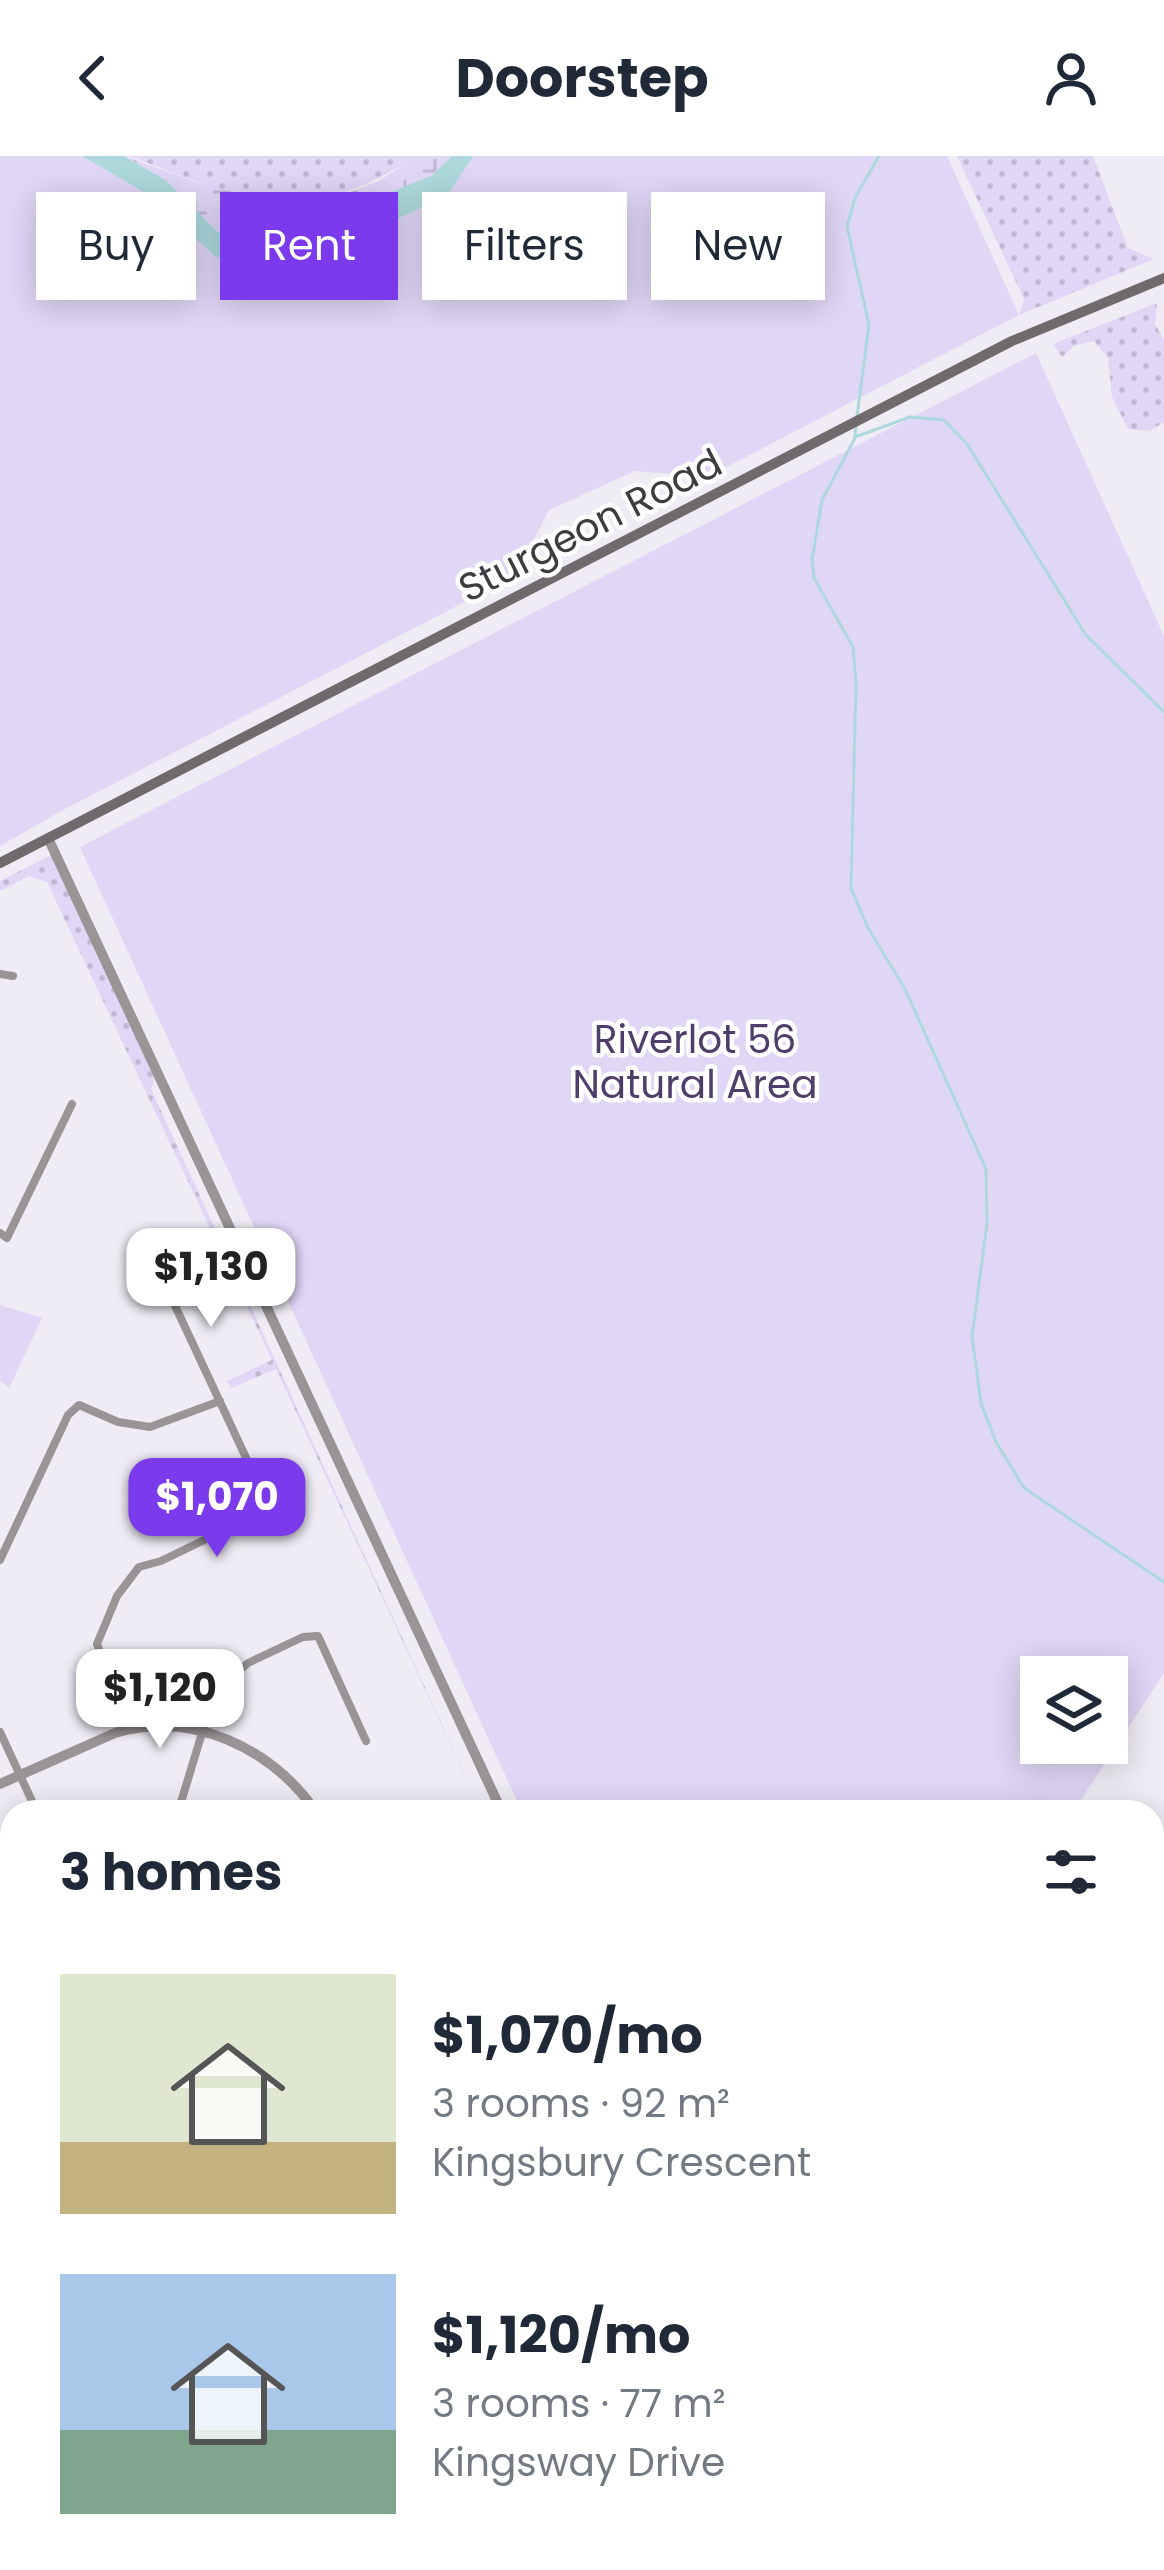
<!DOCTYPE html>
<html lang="en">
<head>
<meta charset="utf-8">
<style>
  :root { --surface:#fff; --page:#f6f6f7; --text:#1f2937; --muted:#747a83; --accent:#7c3aed }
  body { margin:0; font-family:Poppins,sans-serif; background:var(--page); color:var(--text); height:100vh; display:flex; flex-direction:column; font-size:45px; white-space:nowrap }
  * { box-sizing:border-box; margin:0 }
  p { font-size:39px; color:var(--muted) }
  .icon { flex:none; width:66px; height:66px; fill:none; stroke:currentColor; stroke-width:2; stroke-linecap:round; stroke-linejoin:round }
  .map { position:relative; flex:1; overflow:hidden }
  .sheet { position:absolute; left:0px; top:1644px; width:1164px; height:771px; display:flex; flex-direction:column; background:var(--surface); border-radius:36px 36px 0 0; box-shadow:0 6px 30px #0003 }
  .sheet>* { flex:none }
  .hud { position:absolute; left:36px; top:36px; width:1092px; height:108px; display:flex; gap:24px }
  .fabs { position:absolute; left:1020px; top:1500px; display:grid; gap:24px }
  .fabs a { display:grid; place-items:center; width:108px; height:108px; border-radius:0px; background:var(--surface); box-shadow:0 6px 30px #0003; font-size:60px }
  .price { position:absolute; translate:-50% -102px; padding:0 27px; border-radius:24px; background:#fff; color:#222; font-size:39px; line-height:78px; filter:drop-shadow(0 3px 6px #0008) }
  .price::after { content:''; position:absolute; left:50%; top:72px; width:36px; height:27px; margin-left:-18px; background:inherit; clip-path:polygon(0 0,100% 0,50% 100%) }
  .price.selected { background:var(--accent); color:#fff }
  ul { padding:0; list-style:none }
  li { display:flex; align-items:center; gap:36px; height:300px; padding:0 60px }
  li span { display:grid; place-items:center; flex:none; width:336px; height:240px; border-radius:0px; color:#555 }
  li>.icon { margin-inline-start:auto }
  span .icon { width:144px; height:144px; fill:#fffc; stroke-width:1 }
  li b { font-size:51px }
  h2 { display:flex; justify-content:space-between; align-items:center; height:144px; padding:0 60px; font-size:51px }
  .chip { padding:0 42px; border-radius:0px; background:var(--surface); box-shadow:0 6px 30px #0003; font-size:42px; line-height:108px }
  .chip.selected { background:var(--accent); color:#fff }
  header { display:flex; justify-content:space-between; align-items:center; height:156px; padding:0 60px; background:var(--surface); font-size:54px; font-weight:700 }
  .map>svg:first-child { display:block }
  .grass { fill:url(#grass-dots) }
  .wetland { fill:url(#wetland-marsh) }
  .park { fill:#e0d6f6; fill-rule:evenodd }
  .water { fill:#add9dd }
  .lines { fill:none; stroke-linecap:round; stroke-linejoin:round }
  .stream { stroke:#add9dd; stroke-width:3 }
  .minor { stroke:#999496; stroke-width:8 }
  .tertiary { stroke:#999496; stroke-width:10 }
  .secondary { stroke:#716a6c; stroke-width:10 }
  .labels { text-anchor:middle; stroke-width:9; stroke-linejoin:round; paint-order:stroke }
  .street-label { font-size:39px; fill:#3d3c40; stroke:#fff }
  .park-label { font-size:39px; fill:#4f3e6b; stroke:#fff }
</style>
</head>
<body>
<header><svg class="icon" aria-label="back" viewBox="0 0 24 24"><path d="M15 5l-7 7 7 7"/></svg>Doorstep<svg class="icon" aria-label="person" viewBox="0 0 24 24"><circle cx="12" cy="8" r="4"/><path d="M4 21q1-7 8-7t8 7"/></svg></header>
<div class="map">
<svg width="1164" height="2414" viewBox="0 0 1164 2414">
  <defs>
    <pattern id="grass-dots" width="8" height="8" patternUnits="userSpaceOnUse" patternTransform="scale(3)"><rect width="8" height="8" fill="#e0d6f6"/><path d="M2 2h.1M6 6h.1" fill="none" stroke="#c1b9d4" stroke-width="1.8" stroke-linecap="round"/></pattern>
    <pattern id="wetland-marsh" width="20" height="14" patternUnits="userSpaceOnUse" patternTransform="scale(3)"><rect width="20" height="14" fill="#e0d6f6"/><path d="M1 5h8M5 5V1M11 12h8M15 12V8" fill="none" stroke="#c1b9d4"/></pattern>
  </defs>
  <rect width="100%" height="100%" fill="#efecf5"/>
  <g class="grass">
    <path d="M129,0H416C304,74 245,44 129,0Z"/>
    <polygon points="957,0 1093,0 1128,92 1154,103 1019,159 1024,143"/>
    <polygon points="1157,147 1155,168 1164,184 1164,266 1149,275 1128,273 1112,241 1108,202 1094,185 1074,190 1062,201 1053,188"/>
    <polygon points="53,698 155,922 151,933 482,1656 276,1213 231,1232 227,1225 272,1204 47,726 29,720 0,735 0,725"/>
  </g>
  <polygon class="wetland" points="124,0 202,28 267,45 327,45 379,25 416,0 452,0 431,20 364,50 268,86 240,89 221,79 164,23"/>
  <g class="park">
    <polygon points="0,0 84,0 169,41 237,95 376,62 429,32 456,0 947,0 1019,159 707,321 635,315 549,354 515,420 63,654 0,690"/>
    <path d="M1036,197L1164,480V1517L1073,1656H522L80,691ZM1107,1521V1587H1041V1521Z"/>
    <polygon points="0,1149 42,1162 9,1232 0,1224"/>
  </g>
  <polygon class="water" points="82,0 124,0 164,23 221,79 240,89 268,86 431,20 452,0 473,0 449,37 404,60 247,111 215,100 142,35"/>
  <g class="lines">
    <g class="stream">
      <polyline points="857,260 869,169 847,70 855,42 879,0"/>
      <polyline points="856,270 855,282 822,344 812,404 814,422 853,491 856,528 851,732 868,772 905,833 986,1013 987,1068 972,1181 981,1247 996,1286 1024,1332 1164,1426"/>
      <polyline points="855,281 910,261 944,264 967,288 1086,479 1164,556"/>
      <polyline points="1152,1824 1164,1803"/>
    </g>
    <g class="minor">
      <polyline points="0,818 13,820"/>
      <polyline points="0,1077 7,1082 72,948"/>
      <circle cx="149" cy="1119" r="15"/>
      <polyline points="0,1404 68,1259 79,1249 118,1266 150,1271 220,1245"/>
      <polyline points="130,1573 97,1488 117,1440 139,1411 161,1405 266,1354 263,1338 163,1124"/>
      <polyline points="0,1576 37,1656"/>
      <polyline points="178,1656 206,1564 225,1527 248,1507 303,1481 318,1480 366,1585"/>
      <polyline points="0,1937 12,1949"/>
      <polyline points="0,2072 12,2051"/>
    </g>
    <g class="tertiary">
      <polyline points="48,682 502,1656"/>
      <path d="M0,1628L115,1577C192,1554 272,1592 316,1656"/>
      <polyline points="0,1875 12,1867"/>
      <polyline points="874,2403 892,2414"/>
    </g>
    <polyline class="secondary" points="0,707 1012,185 1164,122"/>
  </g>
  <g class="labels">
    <g class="street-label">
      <text transform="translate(590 369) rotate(-27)" y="14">Sturgeon Road</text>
    </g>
    <g class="park-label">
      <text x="695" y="897">Riverlot 56<tspan x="695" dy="45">Natural Area</tspan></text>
    </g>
  </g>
</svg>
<div class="fabs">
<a><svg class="icon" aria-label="layers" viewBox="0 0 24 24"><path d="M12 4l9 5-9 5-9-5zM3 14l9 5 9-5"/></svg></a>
</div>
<b class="price" style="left:211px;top:1174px">$1,130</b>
<b class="price selected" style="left:217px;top:1404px">$1,070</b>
<b class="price" style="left:160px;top:1595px">$1,120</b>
<div class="hud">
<a class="chip">Buy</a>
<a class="chip selected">Rent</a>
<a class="chip">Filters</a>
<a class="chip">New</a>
</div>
<section class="sheet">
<h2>3 homes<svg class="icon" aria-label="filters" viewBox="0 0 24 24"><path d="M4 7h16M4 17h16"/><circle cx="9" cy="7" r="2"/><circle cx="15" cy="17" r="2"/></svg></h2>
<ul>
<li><span style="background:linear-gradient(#dfe7d0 70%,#c2b280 0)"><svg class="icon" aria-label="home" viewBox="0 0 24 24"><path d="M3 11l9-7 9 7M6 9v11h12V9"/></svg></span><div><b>$1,070/mo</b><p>3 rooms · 92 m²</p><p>Kingsbury Crescent</p></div></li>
<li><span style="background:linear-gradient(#a9c7e8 65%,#7fa58c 0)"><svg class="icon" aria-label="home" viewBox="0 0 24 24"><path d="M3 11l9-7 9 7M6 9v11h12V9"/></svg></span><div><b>$1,120/mo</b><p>3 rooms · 77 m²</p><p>Kingsway Drive</p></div></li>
</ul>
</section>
</div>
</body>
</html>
